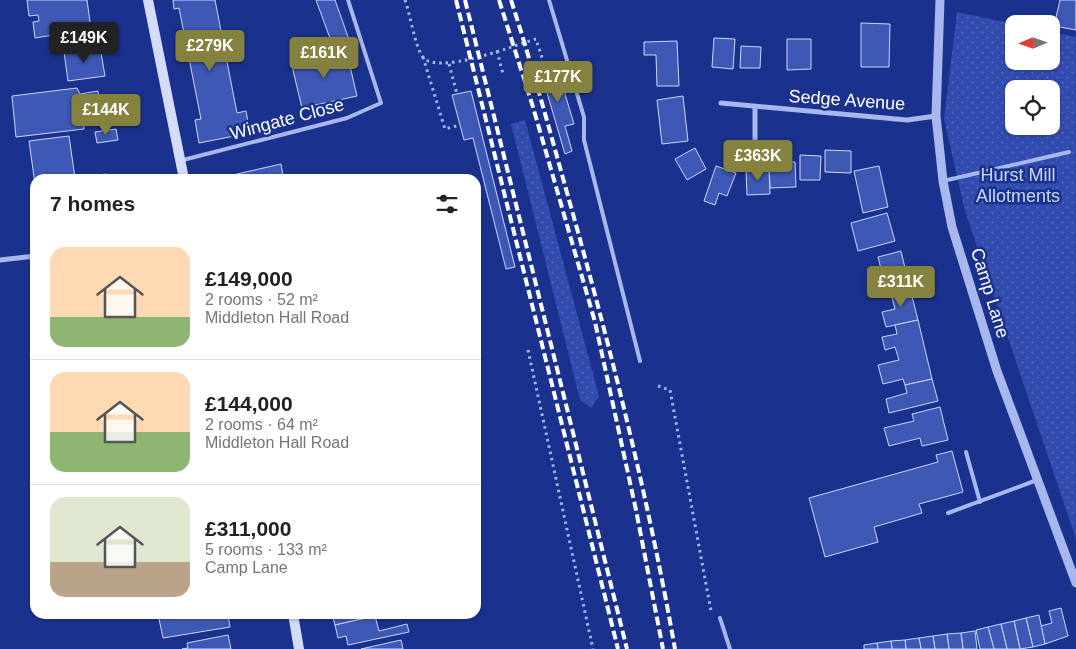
<!DOCTYPE html>
<html lang="en">
<head>
<meta charset="utf-8">
<style>
  :root { --surface:#fff; --page:#f6f6f6; --text:#222; --muted:#767676; --line:#e0e0e0; --accent:#858240 }
  body { margin:0; font-family:Helvetica,sans-serif; background:var(--page); color:var(--text); height:100vh; display:flex; flex-direction:column; font-size:19px; white-space:nowrap }
  * { box-sizing:border-box; margin:0 }
  p { font-size:16px; color:var(--muted) }
  .icon { flex:none; width:28px; height:28px; fill:none; stroke:currentColor; stroke-width:2; stroke-linecap:round; stroke-linejoin:round }
  .map { position:relative; flex:1; overflow:hidden }
  .panel { position:absolute; left:30px; top:174px; width:451px; height:445px; display:flex; flex-direction:column; background:var(--surface); border-radius:15px; box-shadow:0 1px 4px #0004 }
  .panel>* { flex:none }
  .needle { width:32px; rotate:268deg }
  .buttons { position:absolute; left:1005px; top:15px; display:grid; gap:10px }
  .buttons a { display:grid; place-items:center; width:55px; height:55px; border-radius:10px; background:var(--surface); box-shadow:0 1px 4px #0004; font-size:25px }
  .price { position:absolute; translate:-50% -42px; padding:0 11px; border-radius:5px; background:var(--accent); color:#fff; font-size:16px; line-height:32px; filter:drop-shadow(0 1px 2px #0008) }
  .price::after { content:''; position:absolute; left:50%; top:30px; width:15px; height:11px; margin-left:-8px; background:inherit; clip-path:polygon(0 0,100% 0,50% 100%) }
  .price.on { background:#222; color:#fff }
  ul { padding:0; list-style:none }
  li { display:flex; align-items:center; gap:15px; height:125px; padding:0 20px }
  li+li { border-top:1px solid var(--line) }
  li span { display:grid; place-items:center; flex:none; width:140px; height:100px; border-radius:15px; color:#555 }
  li>.icon { margin-inline-start:auto }
  span .icon { width:60px; height:60px; fill:#fffc; stroke-width:1 }
  li b { font-size:21px }
  h2 { display:flex; justify-content:space-between; align-items:center; height:60px; padding:0 20px; font-size:21px }
  .map>svg:first-child { display:block }
  .grass { fill:url(#grass-dots); fill-rule:evenodd }
  .building { fill:#3e58b5; stroke:#ced7fa }
  .lines { fill:none; stroke-linecap:round; stroke-linejoin:round }
  .path { stroke:#a8b7ee; stroke-width:3; stroke-dasharray:2.5 4; stroke-linecap:butt }
  .service { stroke:#a8b7ee; stroke-width:4 }
  .minor { stroke:#a8b7ee; stroke-width:5 }
  .tertiary { stroke:#a8b7ee; stroke-width:9 }
  .secondary { stroke:#d5dcfa; stroke-width:10 }
  .rail { stroke:#fff; stroke-width:4; stroke-dasharray:9 4; stroke-linecap:butt }
  .labels { text-anchor:middle; stroke-width:5; stroke-linejoin:round; paint-order:stroke }
  .street-label { font-size:18px; fill:#fff; stroke:#1a328e }
  .park-label { font-size:18px; fill:#ced7fa; stroke:#1a328e }
</style>
</head>
<body>
<div class="map">
<svg width="1076" height="649" viewBox="0 0 1076 649">
  <defs>
    <pattern id="grass-dots" width="8" height="8" patternUnits="userSpaceOnUse" patternTransform="scale(1.25)"><rect width="8" height="8" fill="#314baf"/><path d="M2 2h.1M6 6h.1" fill="none" stroke="#5066bb" stroke-width="1.8" stroke-linecap="round"/></pattern>
  </defs>
  <rect width="100%" height="100%" fill="#1a328e"/>
  <g class="grass">
    <path d="M957,12L1014,24V61H1051V32L1076,37V539L965,211L944,119ZM1014,89H1051V126H1014Z"/>
    <polygon points="525,120 599,396 591,408 580,400 511,124"/>
  </g>
  <g class="building">
    <polygon points="27,0 87,0 91,29 35,38 33,22 39,21 38,15 29,16"/>
    <polygon points="173,0 215,0 237,113 246,111 250,133 199,143 195,120 201,119 179,8 174,9"/>
    <polygon points="316,0 335,0 352,48 335,52"/>
    <polygon points="1060,0 1076,0 1076,30 1054,26"/>
    <polygon points="861,23 890,24 889,67 861,67"/>
    <polygon points="714,38 735,39 733,69 712,67"/>
    <polygon points="787,39 811,39 811,69 787,70"/>
    <polygon points="677,41 679,86 657,86 656,55 644,55 644,42"/>
    <polygon points="741,46 761,47 760,68 740,68"/>
    <polygon points="100,47 105,76 68,81 64,52"/>
    <polygon points="346,49 357,96 302,108 291,62"/>
    <polygon points="556,64 574,124 565,126 572,151 565,154 540,69"/>
    <polygon points="77,88 80,94 98,91 101,120 84,121 84,129 16,137 12,96"/>
    <polygon points="471,91 515,267 506,269 473,138 464,140 452,95"/>
    <polygon points="683,96 688,141 662,144 657,100"/>
    <polygon points="116,129 118,140 97,143 95,132"/>
    <polygon points="69,136 75,178 35,179 35,184 29,141"/>
    <polygon points="695,148 706,169 687,180 675,159"/>
    <polygon points="825,150 851,151 851,173 825,172"/>
    <polygon points="800,155 821,156 820,180 800,180"/>
    <polygon points="769,162 795,162 796,187 770,188"/>
    <polygon points="281,164 283,176 271,179 224,177"/>
    <polygon points="716,166 736,173 727,196 719,193 715,205 704,201"/>
    <polygon points="879,166 888,207 863,213 854,171"/>
    <polygon points="769,170 770,194 747,195 746,171"/>
    <polygon points="106,174 107,179 82,179 82,177"/>
    <polygon points="887,213 895,241 858,251 851,223"/>
    <polygon points="901,251 909,285 875,294 871,276 882,273 878,257"/>
    <polygon points="909,285 918,320 886,327 882,312 895,309 890,290"/>
    <polygon points="918,320 932,379 905,385 903,379 883,384 878,365 899,360 895,347 885,350 882,337 897,334 895,325"/>
    <polygon points="932,379 938,401 889,413 886,399 907,393 905,385"/>
    <polygon points="940,407 948,440 922,446 920,438 889,446 884,428 914,421 912,414"/>
    <polygon points="952,451 963,492 919,504 922,513 874,527 878,542 825,557 809,498 938,462 936,455"/>
    <polygon points="1061,608 1068,636 1045,644 1041,626 1052,623 1049,611"/>
    <polygon points="158,614 228,614 230,627 163,638"/>
    <polygon points="332,614 375,614 375,616 335,625"/>
    <polygon points="1039,615 1045,644 1033,647 1026,618"/>
    <polygon points="375,616 379,631 407,624 409,632 348,645 346,636 338,638 335,625"/>
    <polygon points="1026,618 1033,647 1020,649 1014,621"/>
    <polygon points="1014,621 1020,649 1007,649 1001,624"/>
    <polygon points="1001,624 1007,649 994,649 988,627"/>
    <polygon points="988,627 994,649 980,649 976,630"/>
    <polygon points="975,631 977,649 963,649 961,633"/>
    <polygon points="961,633 963,649 949,649 947,634"/>
    <polygon points="947,634 949,649 935,649 933,636"/>
    <polygon points="228,635 231,649 182,649 188,648 187,643"/>
    <polygon points="933,636 935,649 921,649 919,638"/>
    <polygon points="919,638 921,649 906,649 905,640"/>
    <polygon points="401,640 403,649 361,649"/>
    <polygon points="905,640 906,649 892,649 891,641"/>
    <polygon points="891,641 892,649 878,649 877,643"/>
    <polygon points="877,643 878,649 864,649 864,645"/>
  </g>
  <g class="lines">
    <g class="path">
      <path d="M405,0C410,14 415,45 422,56C435,77 515,45 536,39L545,67"/>
      <polyline points="497,51 503,74"/>
      <polyline points="423,57 445,129 460,125"/>
      <polyline points="449,64 457,94"/>
      <polyline points="528,350 593,649"/>
      <polyline points="658,386 670,390 711,611"/>
    </g>
    <g class="service">
      <polyline points="549,0 584,117 584,140 640,361"/>
      <polyline points="183,160 347,118 381,103 348,0"/>
      <polyline points="943,181 1069,152"/>
      <polyline points="966,452 980,502"/>
      <polyline points="948,513 1037,480"/>
      <polyline points="720,618 730,649"/>
    </g>
    <g class="minor">
      <polyline points="721,103 907,120 936,116"/>
      <polyline points="755,140 755,107"/>
      <polyline points="0,260 35,256"/>
    </g>
    <polyline class="tertiary" points="940,0 936,116 943,181 952,227 997,371 1076,583"/>
    <g class="secondary">
      <polyline points="148,0 184,179"/>
      <polyline points="293,614 299,649"/>
    </g>
    <g class="rail">
      <polyline points="456,0 618,649"/>
      <polyline points="465,0 627,649"/>
      <polyline points="499,0 533,107 595,322 636,510 663,649"/>
      <path d="M511,0C534,71 553,143 573,214C613,358 649,502 675,649"/>
    </g>
  </g>
  <g class="labels">
    <g class="street-label">
      <text transform="translate(847 100) rotate(4)" y="6">Sedge Avenue</text>
      <text transform="translate(287 119) rotate(-15)" y="6">Wingate Close</text>
      <text transform="translate(990 293) rotate(73)" y="6">Camp Lane</text>
    </g>
    <g class="park-label">
      <text x="1018" y="181">Hurst Mill<tspan x="1018" dy="21">Allotments</tspan></text>
    </g>
  </g>
</svg>
<div class="buttons">
<a><svg class="needle" viewBox="-14 -14 28 28"><path d="M0-13l5 13h-10z" fill="#e53935"/><path d="M0 13l5-13h-10z" fill="#767676"/></svg></a>
<a><svg class="icon" aria-label="locate" viewBox="0 0 24 24"><circle cx="12" cy="12" r="6"/><path d="M12 2v4M12 18v4M2 12h4M18 12h4"/></svg></a>
</div>
<b class="price on" style="left:84px;top:64px">£149K</b>
<b class="price" style="left:210px;top:72px">£279K</b>
<b class="price" style="left:324px;top:79px">£161K</b>
<b class="price" style="left:558px;top:103px">£177K</b>
<b class="price" style="left:106px;top:136px">£144K</b>
<b class="price" style="left:758px;top:182px">£363K</b>
<b class="price" style="left:901px;top:308px">£311K</b>
<section class="panel">
<h2>7 homes<svg class="icon" aria-label="filters" viewBox="0 0 24 24"><path d="M4 7h16M4 17h16"/><circle cx="9" cy="7" r="2"/><circle cx="15" cy="17" r="2"/></svg></h2>
<ul>
<li><span style="background:linear-gradient(#ffd9b3 70%,#8fb573 0)"><svg class="icon" aria-label="home" viewBox="0 0 24 24"><path d="M3 11l9-7 9 7M6 9v11h12V9"/></svg></span><div><b>£149,000</b><p>2 rooms · 52 m²</p><p>Middleton Hall Road</p></div></li>
<li><span style="background:linear-gradient(#ffd9b3 60%,#8fb573 0)"><svg class="icon" aria-label="home" viewBox="0 0 24 24"><path d="M3 11l9-7 9 7M6 9v11h12V9"/></svg></span><div><b>£144,000</b><p>2 rooms · 64 m²</p><p>Middleton Hall Road</p></div></li>
<li><span style="background:linear-gradient(#dfe7d0 65%,#b9a48a 0)"><svg class="icon" aria-label="home" viewBox="0 0 24 24"><path d="M3 11l9-7 9 7M6 9v11h12V9"/></svg></span><div><b>£311,000</b><p>5 rooms · 133 m²</p><p>Camp Lane</p></div></li>
</ul>
</section>
</div>
</body>
</html>
